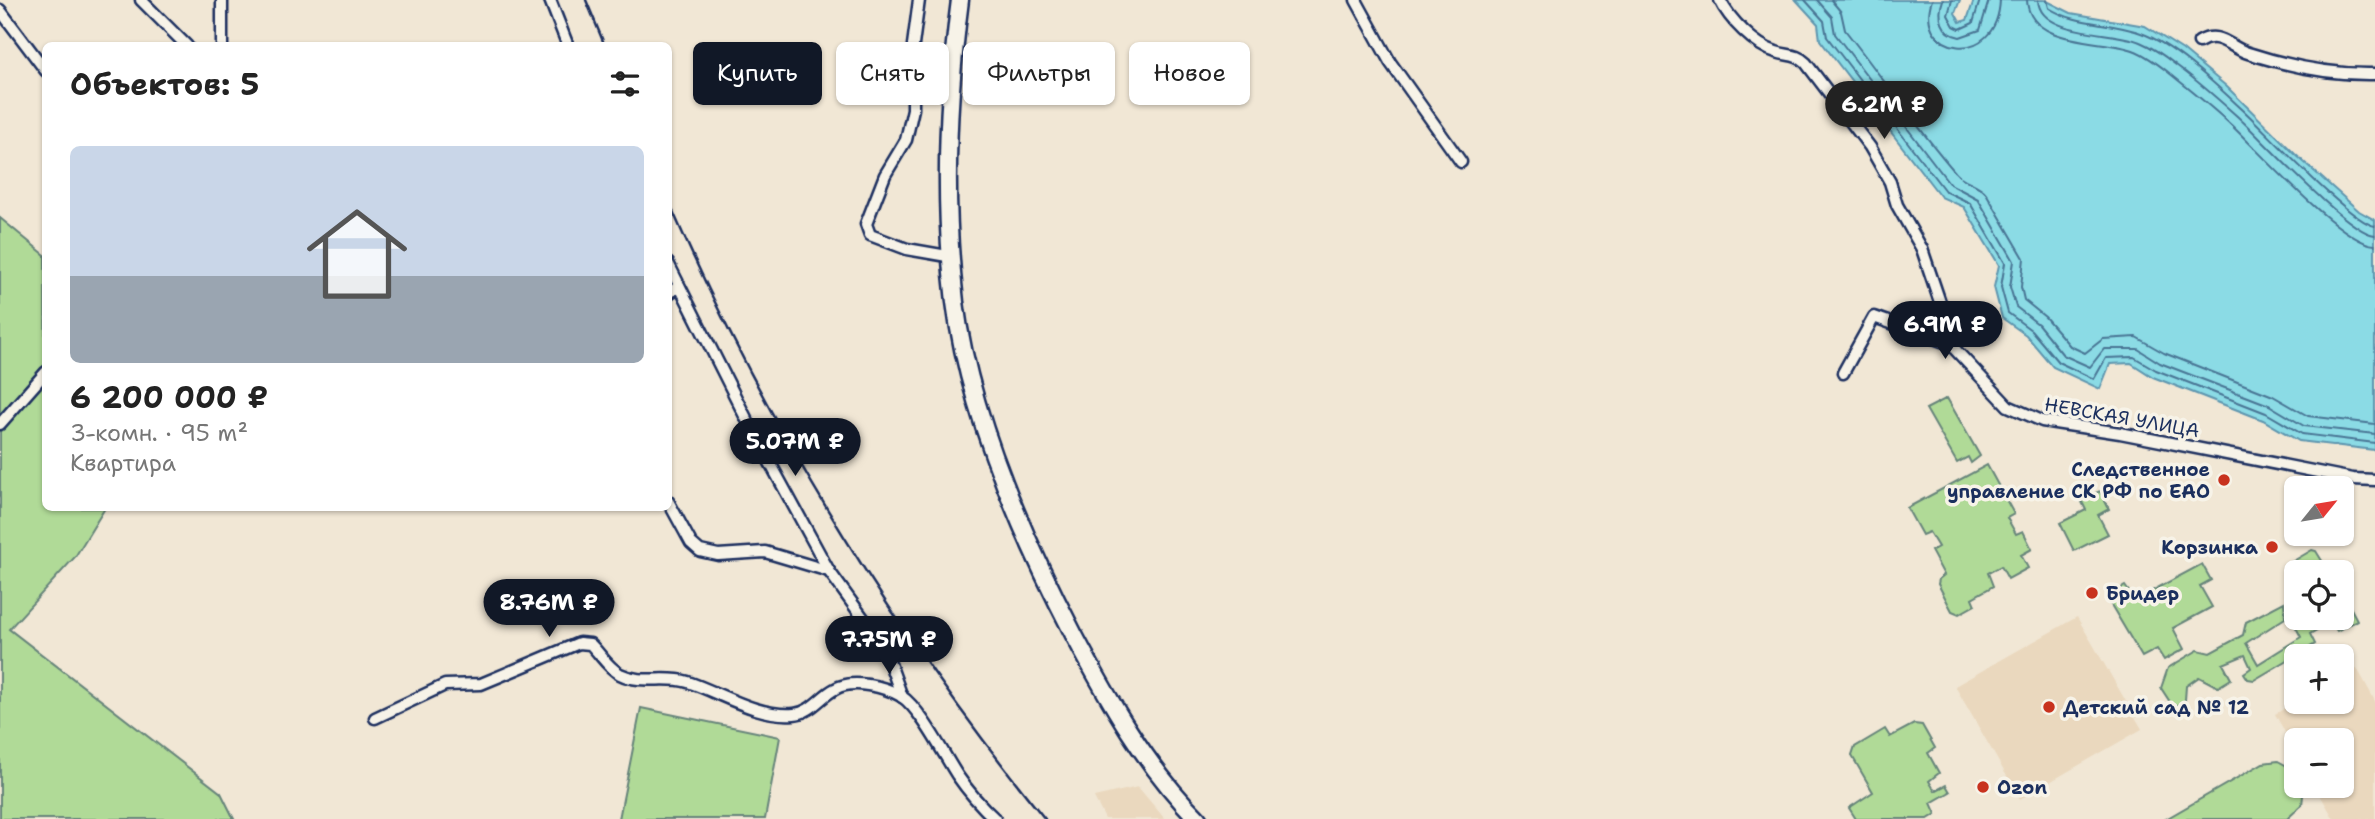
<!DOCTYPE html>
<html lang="ru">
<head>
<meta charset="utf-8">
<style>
  :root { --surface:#fff; --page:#f2f2f2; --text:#222; --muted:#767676; --line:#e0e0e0; --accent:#111827 }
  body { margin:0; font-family:"Shantell Sans",sans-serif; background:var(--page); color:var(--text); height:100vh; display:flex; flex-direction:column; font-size:26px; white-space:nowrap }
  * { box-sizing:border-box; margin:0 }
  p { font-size:23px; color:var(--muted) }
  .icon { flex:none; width:38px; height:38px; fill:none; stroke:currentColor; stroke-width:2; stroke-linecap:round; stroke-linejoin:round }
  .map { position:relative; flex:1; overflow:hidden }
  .drawer { position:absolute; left:42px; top:42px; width:630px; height:469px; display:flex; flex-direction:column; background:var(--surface); border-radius:10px; box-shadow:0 2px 5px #0004 }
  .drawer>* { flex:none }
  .top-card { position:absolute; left:693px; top:42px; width:665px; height:63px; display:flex; gap:14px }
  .needle { width:46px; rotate:60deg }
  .controls { position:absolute; left:2284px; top:476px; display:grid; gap:14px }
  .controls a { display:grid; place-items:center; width:70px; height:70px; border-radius:10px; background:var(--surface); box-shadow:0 2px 5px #0004; font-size:35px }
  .price { position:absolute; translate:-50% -60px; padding:0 16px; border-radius:24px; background:var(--accent); color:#fff; font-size:23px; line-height:46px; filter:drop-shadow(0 2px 4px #0008) }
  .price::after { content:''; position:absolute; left:50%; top:42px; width:21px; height:16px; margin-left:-10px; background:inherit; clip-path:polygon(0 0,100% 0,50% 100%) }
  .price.current { background:#222; color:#fff }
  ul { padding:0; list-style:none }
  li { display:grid; align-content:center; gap:14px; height:371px; padding:0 28px }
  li+li { border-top:2px solid var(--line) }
  li span { display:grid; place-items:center; height:217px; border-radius:10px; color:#555 }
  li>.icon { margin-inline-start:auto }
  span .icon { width:126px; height:126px; fill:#fffc; stroke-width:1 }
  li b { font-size:30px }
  h2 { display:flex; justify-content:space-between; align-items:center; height:84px; padding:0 28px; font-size:30px }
  .tag { padding:0 24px; border-radius:10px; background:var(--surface); box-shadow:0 2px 5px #0004; font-size:24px; line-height:63px }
  .tag.current { background:var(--accent); color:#fff }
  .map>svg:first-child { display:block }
  .built { fill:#ead8be }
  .green { fill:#b0da97; stroke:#66847a; stroke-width:2 }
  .water { fill:#8bdbe5; stroke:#5e96af; stroke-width:2 }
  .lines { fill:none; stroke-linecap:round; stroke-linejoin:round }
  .shore { stroke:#487494; stroke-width:2 }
  .street-casing { stroke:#1b2f5e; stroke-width:15 }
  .primary-casing { stroke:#1b2f5e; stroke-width:21 }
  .street { stroke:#f7f3e8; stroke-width:10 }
  .primary { stroke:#f7f3e8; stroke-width:16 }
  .rail { stroke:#1b2f5e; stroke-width:2.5 }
  .poi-dot { fill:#c8321e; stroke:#f7f3e8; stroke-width:2.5 }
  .labels { text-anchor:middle; stroke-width:7; stroke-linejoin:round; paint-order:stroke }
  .street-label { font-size:19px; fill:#1b2f5e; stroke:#f7f3e8 }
  .poi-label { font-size:19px; font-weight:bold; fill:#1b2f5e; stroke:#f7f3e8; text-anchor:start }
</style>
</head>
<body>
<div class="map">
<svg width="2375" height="819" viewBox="0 0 2375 819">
  <rect width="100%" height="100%" fill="#f1e7d5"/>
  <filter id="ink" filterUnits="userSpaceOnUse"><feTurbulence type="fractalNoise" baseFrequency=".0143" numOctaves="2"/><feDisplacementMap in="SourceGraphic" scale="14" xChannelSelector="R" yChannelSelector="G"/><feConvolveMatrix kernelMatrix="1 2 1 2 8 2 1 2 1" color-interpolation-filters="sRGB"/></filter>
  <g filter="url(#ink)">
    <g class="built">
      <polygon points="2077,617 2142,729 2020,799 1955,686"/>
      <polygon points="2357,668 2375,701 2375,819 2334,819 2315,786 2342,786 2342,740 2296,740 2296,752 2275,714 2296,702 2342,702 2342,677"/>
      <polygon points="1138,787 1165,819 1105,819 1094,797"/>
    </g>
    <g class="green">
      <polygon points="0,218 45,255 46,508 105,508 75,557 9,629 221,793 234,819 0,819"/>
      <polygon points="1947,398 1980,456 1971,463 1968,457 1957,463 1926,409"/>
      <polygon points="1987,465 2014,514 2007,518 2016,534 2023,531 2032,549 2021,555 2028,568 2008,579 2001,566 1988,573 1993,586 1972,598 1975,605 1959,614 1952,611 1938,584 1939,579 1944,575 1931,551 1938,547 1929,532 1922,535 1907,508"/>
      <polygon points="2100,491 2109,509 2098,515 2108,534 2074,551 2060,523 2086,510 2081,500"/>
      <polygon points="2312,550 2316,551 2329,572 2286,575 2285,566"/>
      <polygon points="2202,564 2211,580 2200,586 2212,607 2173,628 2184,649 2164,660 2157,649 2142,657 2110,603 2113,593 2125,586 2135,600"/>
      <polygon points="2290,600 2296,601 2296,618 2342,618 2342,607 2348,603 2357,620 2337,631 2331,622 2310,634 2315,644 2254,680 2248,679 2244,673 2251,668 2245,655 2223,664 2231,679 2218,687 2199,677 2186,686 2185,700 2179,705 2172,705 2161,688 2168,668 2198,650 2210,653 2243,635 2246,622 2284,602 2285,618 2246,643 2258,664 2301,637 2290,616"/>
      <polygon points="641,708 780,737 765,819 619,819"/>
      <polygon points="1914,724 1922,725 1935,748 1928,753 1939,773 1929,781 1935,791 1946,785 1950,792 1931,803 1936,814 1928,819 1856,819 1849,808 1873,792 1852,756 1855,747 1885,729 1890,737"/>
      <polygon points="2278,761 2296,771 2296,786 2304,786 2302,805 2287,819 2166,819 2263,763"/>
    </g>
    <polygon class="water" points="1796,0 1960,0 1955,13 1960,22 1967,20 1974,0 2045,0 2071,13 2145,26 2183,50 2226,86 2295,154 2359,211 2375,220 2375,450 2299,441 2263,420 2153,377 2131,363 2110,364 2100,389 2053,367 2026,335 2002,318 1994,287 1999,265 1964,207 1941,197 1820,40 1818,24"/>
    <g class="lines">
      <g class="shore">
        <polyline points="1805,0 1824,21 1827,37 1945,191 1970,203 2005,263 2001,287 2008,313 2031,330 2058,362 2094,379 2106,358 2134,357 2156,370 2266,413 2302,434 2375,443"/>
        <polyline points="1817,0 1832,17 1835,34 1950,184 1978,199 2014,261 2010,287 2016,307 2038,324 2063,355 2090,367 2104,349 2138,349 2160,363 2269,405 2304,426 2375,434"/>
        <path d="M1831,0L1841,12L1845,30C1882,77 1916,127 1955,172C1963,182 1978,183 1986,193L2024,258L2021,287L2024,300L2045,317L2070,346L2085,353L2103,339L2136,337L2164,353L2273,396L2308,416L2375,424"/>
        <path d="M1932,0C1913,54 1997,70 2000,0"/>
        <path d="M1943,0C1937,16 1941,34 1960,37L1980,30L1989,0"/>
        <polyline points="1952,0 1948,15 1954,26 1960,29 1973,23 1980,0"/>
        <path d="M2027,0C2029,46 2102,39 2133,50C2147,55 2162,67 2173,76C2193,92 2212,107 2230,124C2258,150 2342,244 2375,245"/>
        <path d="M2038,0C2040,37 2115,30 2140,42C2152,47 2166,57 2176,65C2198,81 2218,99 2238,117C2262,139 2348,233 2375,235"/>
        <path d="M2047,0L2049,8C2077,26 2110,21 2141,33C2175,45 2217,86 2243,110C2266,131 2351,223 2375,226"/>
      </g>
      <g class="street-casing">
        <g id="street">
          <polyline points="141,0 187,46"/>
          <polyline points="222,0 222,46"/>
          <polyline points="550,0 568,46"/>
          <polyline points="919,0 913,45 913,109 906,140 885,175 866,224 870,235 907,249 953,257"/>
          <polyline points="1356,0 1390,62 1461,162"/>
          <path d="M1720,0C1729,19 1755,46 1776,52C1788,56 1797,54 1806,63L1870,147L1890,182L1897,205L1922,249L1944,314L1950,344"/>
          <polyline points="0,10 46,71"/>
          <path d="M2199,42C2219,30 2229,47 2248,53C2288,66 2333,75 2375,74"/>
          <polyline points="668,263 749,424 829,571 884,647 902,697"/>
          <polyline points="668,294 679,286"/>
          <polyline points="1843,373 1874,317 1950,344 2008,406 2042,421 2120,433 2353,479 2375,480"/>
          <polyline points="0,424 46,372"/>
          <polyline points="668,501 691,543 700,551 718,555 765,552 829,571"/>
          <path d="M375,718L445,685L481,684L579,643L590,644C600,653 607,667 620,674C642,685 665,675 688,682C721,693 757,717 794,714C811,713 821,696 835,689C852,679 884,686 901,696C920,708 944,755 957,775C968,791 981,806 995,819"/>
        </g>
      </g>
      <g class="primary-casing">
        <path id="primary" d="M960,0C947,100 943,201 955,302C969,414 1022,535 1074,635C1108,699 1146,767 1198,819"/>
      </g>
      <use href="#street" class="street"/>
      <use href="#primary" class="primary"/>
      <g class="rail">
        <polyline points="586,0 605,46"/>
        <path d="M668,200C765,424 891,629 1045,819"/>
      </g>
    </g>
  </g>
  <g class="poi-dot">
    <circle cx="2224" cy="480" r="7"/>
    <circle cx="2272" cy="547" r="7"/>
    <circle cx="2092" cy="593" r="7"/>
    <circle cx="2049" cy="707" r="7"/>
    <circle cx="1983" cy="787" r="7"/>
  </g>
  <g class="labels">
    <g class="street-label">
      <text transform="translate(2122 417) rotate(10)" y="7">НЕВСКАЯ УЛИЦА</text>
    </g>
    <g class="poi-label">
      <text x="2210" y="476" text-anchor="end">Следственное<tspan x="2210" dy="22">управление СК РФ по ЕАО</tspan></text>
      <text x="2258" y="554" text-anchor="end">Корзинка</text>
      <text x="2106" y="600">Бридер</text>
      <text x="2063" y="714">Детский сад № 12</text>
      <text x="1997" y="794">Ozon</text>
    </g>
  </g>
</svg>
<div class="controls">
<a><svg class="needle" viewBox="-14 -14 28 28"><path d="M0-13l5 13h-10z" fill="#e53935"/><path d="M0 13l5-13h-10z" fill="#767676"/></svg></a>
<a><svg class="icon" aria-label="locate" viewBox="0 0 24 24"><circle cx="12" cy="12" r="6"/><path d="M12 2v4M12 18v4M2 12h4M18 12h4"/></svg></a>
<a>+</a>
<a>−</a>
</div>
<b class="price current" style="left:1884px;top:141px">6.2M ₽</b>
<b class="price" style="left:1945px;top:361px">6.9M ₽</b>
<b class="price" style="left:795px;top:478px">5.07M ₽</b>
<b class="price" style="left:549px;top:639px">8.76M ₽</b>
<b class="price" style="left:889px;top:676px">7.75M ₽</b>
<div class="top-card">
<a class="tag current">Купить</a>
<a class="tag">Снять</a>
<a class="tag">Фильтры</a>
<a class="tag">Новое</a>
</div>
<section class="drawer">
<h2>Объектов: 5<svg class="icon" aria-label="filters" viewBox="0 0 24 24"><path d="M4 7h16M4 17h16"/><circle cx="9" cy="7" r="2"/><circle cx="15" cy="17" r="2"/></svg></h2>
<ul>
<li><span style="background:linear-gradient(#c9d6e8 60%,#9aa5b1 0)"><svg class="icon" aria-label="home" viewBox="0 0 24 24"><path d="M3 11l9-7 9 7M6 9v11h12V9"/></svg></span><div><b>6 200 000 ₽</b><p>3-комн. · 95 m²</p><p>Квартира</p></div></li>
</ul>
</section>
</div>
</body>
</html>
